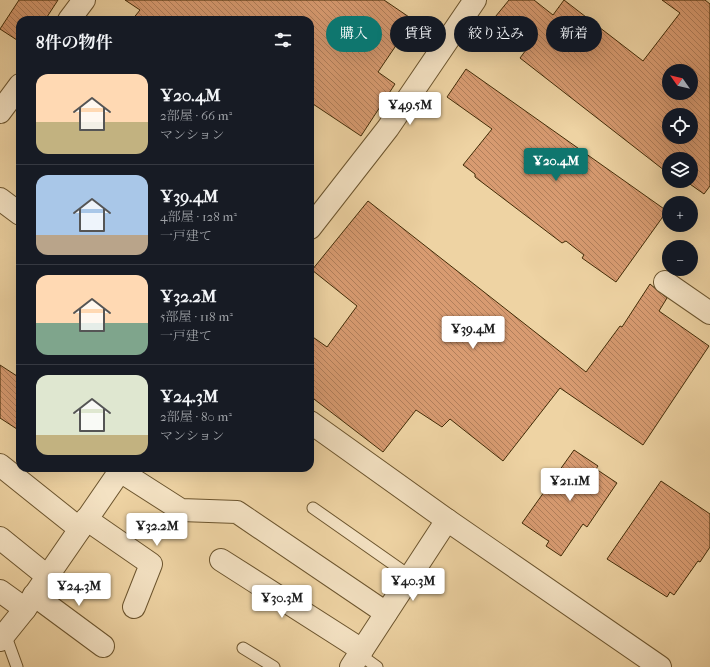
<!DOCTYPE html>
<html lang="ja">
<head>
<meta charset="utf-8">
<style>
  :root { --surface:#171b24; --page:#20242c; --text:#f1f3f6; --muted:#9ea1a6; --line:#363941; --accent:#0f766e }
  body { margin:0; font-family:"IM FELL French Canon","Noto Serif JP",serif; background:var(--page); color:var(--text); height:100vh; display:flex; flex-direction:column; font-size:15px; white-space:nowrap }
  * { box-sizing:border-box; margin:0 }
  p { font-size:13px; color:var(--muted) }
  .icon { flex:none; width:22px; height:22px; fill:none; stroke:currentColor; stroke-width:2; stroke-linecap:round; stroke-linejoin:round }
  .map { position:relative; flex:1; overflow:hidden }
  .panel { position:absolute; left:16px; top:16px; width:298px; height:456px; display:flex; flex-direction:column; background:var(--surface); border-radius:12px; box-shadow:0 4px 16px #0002 }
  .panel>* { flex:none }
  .top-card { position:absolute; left:326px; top:16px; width:324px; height:36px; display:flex; gap:8px }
  .needle { width:26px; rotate:304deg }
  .fabs { position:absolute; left:662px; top:64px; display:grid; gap:8px }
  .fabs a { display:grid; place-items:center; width:36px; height:36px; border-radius:50%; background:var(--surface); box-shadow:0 4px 16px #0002; font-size:20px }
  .price { position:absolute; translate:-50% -34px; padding:0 9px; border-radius:4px; background:#fff; color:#222; font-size:13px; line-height:26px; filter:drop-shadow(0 1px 2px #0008) }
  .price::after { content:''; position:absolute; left:50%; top:24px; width:12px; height:9px; margin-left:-6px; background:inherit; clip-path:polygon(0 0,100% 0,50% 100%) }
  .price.on { background:var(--accent); color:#fff }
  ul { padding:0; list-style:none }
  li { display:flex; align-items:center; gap:12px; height:100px; padding:0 20px }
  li+li { border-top:1px solid var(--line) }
  li span { display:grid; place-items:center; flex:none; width:112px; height:80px; border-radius:12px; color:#555 }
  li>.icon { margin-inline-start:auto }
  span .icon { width:48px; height:48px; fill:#fffc; stroke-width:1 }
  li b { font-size:17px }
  h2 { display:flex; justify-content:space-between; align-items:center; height:48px; padding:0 20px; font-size:17px }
  .tag { padding:0 14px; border-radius:18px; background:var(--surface); box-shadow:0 4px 16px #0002; font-size:14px; line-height:36px }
  .tag.on { background:var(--accent); color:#fff }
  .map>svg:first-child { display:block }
  .building { fill:url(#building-back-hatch); stroke:#412b07; fill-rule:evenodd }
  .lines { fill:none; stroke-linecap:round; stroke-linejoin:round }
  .service-casing { stroke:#6c552e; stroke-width:13 }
  .minor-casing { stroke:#6c552e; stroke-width:24 }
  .tertiary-casing { stroke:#6c552e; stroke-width:24 }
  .service { stroke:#f4e2c3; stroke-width:11 }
  .minor { stroke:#f4e2c3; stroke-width:22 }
  .tertiary { stroke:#f4e2c3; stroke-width:22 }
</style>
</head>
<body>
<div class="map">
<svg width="710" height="667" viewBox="0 0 710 667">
  <defs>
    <pattern id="building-back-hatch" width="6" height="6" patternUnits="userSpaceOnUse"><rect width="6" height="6" fill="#d89b71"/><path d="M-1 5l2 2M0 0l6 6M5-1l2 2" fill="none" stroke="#b17f5b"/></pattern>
  </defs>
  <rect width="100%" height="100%" fill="#eed3a3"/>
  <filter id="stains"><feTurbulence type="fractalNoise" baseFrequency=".005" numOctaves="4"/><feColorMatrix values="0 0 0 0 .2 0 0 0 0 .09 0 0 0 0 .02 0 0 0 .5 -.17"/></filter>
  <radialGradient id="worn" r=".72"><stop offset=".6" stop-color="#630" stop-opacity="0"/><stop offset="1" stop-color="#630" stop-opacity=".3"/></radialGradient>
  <g class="building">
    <polygon points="19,0 58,0 45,20 20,20 20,42 0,29"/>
    <polygon points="125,0 384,0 409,17 392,41 397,44 378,72 395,84 361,136 310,102 310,20 132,20 140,10"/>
    <path d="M509,0H534L553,15L564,0L643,61L680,13L662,0H705L710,4V186L704,194L687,182L684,186L678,181H691V159H669V174L520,58L526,50L491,22ZM669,71H691V93H669ZM669,115H691V137H669Z"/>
    <polygon points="466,69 667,211 616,282 582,258 584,255 566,241 562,243 475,177 475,174 463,165 492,129 447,97"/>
    <polygon points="368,201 586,372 620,326 622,327 650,284 667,298 659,311 709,346 643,445 560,388 503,461 450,419 442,427 416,410 383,452 310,396 310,335 327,347 357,306 312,270"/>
    <polygon points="0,365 20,378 20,431 0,418"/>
    <polygon points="574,450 598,466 596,469 617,483 587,527 583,524 561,556 546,546 549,541 547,540 522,523"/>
    <polygon points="661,481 710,514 710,547 700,562 698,561 674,595 670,592 667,597 607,559"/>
  </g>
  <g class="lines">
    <g class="service-casing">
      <g id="service">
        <polyline points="313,508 410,576"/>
        <polyline points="5,634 17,667"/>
        <polyline points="243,648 274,667"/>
        <polyline points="359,654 377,667"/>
      </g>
    </g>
    <g class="minor-casing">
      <g id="minor">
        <polyline points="69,20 84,0"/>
        <polyline points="0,112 20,85"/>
        <polyline points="310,228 388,128 475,0"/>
        <polyline points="665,282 710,313"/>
        <polyline points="0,465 80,529"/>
        <polyline points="120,471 181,510 237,512 386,613"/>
        <polyline points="86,519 151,564 134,607"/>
        <polyline points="0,538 47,576"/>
        <polyline points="221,560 362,650"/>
        <polyline points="0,591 25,609"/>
        <polyline points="34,595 103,646"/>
        <polyline points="0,640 25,609 122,468"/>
        <polyline points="351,667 447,520"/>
      </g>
    </g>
    <g class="tertiary-casing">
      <g id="tertiary">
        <polyline points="0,199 20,214"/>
        <polyline points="310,422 447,520 660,667"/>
      </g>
    </g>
    <use href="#service" class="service"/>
    <use href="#minor" class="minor"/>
    <use href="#tertiary" class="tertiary"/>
  </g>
  <rect width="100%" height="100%" filter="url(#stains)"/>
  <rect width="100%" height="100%" fill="url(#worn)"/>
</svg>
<div class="fabs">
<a><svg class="needle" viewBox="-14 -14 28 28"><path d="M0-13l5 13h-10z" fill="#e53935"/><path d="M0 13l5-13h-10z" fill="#9ea1a6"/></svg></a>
<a><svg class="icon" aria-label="locate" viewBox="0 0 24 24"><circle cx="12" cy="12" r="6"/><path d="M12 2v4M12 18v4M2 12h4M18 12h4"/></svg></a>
<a><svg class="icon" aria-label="layers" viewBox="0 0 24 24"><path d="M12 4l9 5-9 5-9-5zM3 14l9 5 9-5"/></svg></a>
<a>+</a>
<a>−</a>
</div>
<b class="price" style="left:410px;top:126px">¥49.5M</b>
<b class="price on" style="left:556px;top:182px">¥20.4M</b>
<b class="price" style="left:473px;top:350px">¥39.4M</b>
<b class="price" style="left:570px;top:502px">¥21.1M</b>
<b class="price" style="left:157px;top:547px">¥32.2M</b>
<b class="price" style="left:413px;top:602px">¥40.3M</b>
<b class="price" style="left:79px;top:607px">¥24.3M</b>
<b class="price" style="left:282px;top:619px">¥30.3M</b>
<div class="top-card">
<a class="tag on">購入</a>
<a class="tag">賃貸</a>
<a class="tag">絞り込み</a>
<a class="tag">新着</a>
</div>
<section class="panel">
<h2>8件の物件<svg class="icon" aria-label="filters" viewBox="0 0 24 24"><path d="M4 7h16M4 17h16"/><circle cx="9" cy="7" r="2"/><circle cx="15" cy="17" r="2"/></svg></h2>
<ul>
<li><span style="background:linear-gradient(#ffd9b3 60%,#c2b280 0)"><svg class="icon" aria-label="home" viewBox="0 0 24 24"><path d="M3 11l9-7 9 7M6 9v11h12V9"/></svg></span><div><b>¥20.4M</b><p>2部屋 · 66 m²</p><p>マンション</p></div></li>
<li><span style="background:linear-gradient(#a9c7e8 75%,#b9a48a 0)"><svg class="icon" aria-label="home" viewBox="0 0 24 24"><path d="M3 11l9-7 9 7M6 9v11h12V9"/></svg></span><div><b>¥39.4M</b><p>4部屋 · 128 m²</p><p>一戸建て</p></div></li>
<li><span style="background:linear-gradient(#ffd9b3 60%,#7fa58c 0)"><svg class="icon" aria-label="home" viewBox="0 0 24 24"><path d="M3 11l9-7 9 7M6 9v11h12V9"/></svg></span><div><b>¥32.2M</b><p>5部屋 · 118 m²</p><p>一戸建て</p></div></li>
<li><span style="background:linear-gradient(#dfe7d0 75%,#c2b280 0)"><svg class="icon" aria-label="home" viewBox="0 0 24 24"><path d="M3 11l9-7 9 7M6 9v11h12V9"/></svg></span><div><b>¥24.3M</b><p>2部屋 · 80 m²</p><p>マンション</p></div></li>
</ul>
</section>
</div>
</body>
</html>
